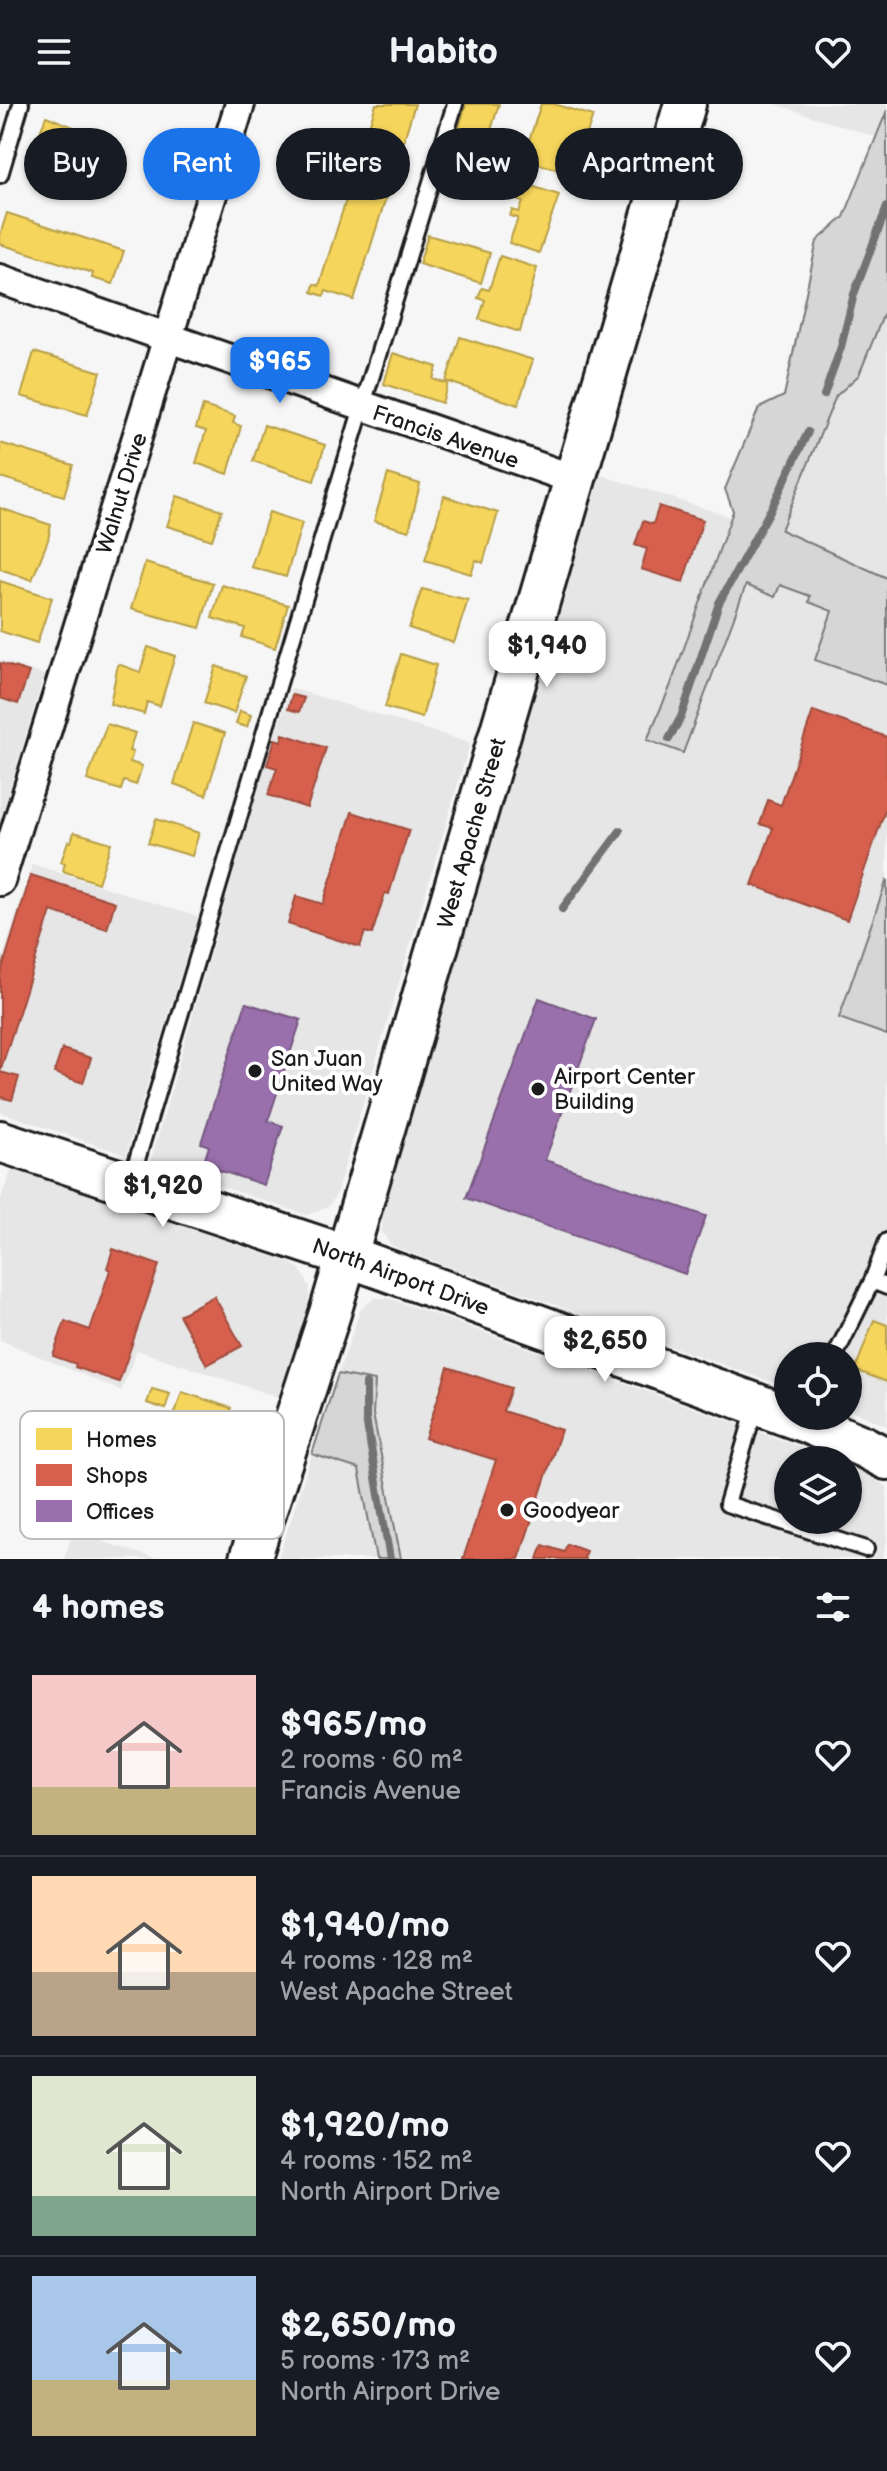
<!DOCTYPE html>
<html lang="en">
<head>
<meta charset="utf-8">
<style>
  :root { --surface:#171b24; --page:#242831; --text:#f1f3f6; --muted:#9ea1a6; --line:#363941; --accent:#1a73e8 }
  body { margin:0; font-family:"Balsamiq Sans",sans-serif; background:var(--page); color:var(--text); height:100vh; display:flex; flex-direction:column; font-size:30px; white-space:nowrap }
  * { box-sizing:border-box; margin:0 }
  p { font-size:26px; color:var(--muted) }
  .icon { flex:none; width:44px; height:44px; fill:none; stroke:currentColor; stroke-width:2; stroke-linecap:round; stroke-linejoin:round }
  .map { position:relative; height:1455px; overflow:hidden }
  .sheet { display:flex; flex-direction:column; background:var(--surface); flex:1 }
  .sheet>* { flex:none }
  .hud { position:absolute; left:24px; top:24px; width:840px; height:72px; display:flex; gap:16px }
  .buttons { position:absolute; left:774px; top:1238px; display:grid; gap:16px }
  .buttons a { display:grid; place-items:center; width:88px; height:88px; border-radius:50%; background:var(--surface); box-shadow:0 2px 6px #0004; font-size:40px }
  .price { position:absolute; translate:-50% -68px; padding:0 18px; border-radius:16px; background:#fff; color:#222; font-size:26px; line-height:52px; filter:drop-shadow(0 2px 4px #0008) }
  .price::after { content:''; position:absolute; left:50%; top:48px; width:24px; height:18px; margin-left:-12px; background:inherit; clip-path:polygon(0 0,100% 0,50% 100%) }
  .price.selected { background:var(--accent); color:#fff }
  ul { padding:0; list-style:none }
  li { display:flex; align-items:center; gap:24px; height:200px; padding:0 32px }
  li+li { border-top:2px solid var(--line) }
  li span { display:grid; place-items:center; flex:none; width:224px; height:160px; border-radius:0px; color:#555 }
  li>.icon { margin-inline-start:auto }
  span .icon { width:96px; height:96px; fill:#fffc; stroke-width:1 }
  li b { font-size:34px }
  h2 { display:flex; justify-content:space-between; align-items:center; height:96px; padding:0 32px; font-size:34px }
  .tag { padding:0 28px; border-radius:36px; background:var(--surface); box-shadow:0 2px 6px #0004; font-size:28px; line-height:72px }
  .tag.selected { background:var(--accent); color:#fff }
  header { display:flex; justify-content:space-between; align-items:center; height:104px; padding:0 32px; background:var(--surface); font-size:36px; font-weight:700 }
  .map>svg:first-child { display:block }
  .built { fill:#e6e6e6 }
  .green { fill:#d6d6d6; stroke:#797979; stroke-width:2 }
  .homes { fill:#f6d55c; stroke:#b59e49; stroke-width:2 }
  .shops { fill:#d6604d; stroke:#9e4c3e; stroke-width:2 }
  .offices { fill:#9970ab; stroke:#745780; stroke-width:2 }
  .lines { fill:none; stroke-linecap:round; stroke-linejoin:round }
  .stream { stroke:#727272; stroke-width:8 }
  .lane-casing { stroke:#1c1c1c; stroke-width:20 }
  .street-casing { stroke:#1c1c1c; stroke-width:34 }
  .secondary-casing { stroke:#1c1c1c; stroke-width:46 }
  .lane { stroke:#fff; stroke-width:14 }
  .street { stroke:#fff; stroke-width:28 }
  .secondary { stroke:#fff; stroke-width:40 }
  .poi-dot { fill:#1c1c1c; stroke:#fff; stroke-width:3 }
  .labels { text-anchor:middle; stroke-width:8; stroke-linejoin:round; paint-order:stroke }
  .street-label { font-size:22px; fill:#1c1c1c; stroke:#fff }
  .poi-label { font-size:22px; fill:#1c1c1c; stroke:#fff; text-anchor:start }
  .key { fill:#fff; stroke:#bbb; stroke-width:2 }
  .key-label { font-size:22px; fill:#1c1c1c }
</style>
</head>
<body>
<header><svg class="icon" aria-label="menu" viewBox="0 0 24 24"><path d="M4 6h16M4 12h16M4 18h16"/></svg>Habito<svg class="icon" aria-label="heart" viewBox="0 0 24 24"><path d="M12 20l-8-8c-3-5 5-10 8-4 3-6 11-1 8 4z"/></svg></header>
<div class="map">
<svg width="887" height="1455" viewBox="0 0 887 1455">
  <rect width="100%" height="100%" fill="#f6f6f6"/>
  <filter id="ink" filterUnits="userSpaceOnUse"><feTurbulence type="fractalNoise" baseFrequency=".0125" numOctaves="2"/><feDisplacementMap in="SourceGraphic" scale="16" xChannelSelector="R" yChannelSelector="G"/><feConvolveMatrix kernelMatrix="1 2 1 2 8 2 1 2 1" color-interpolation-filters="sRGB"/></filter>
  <g filter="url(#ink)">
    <g class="built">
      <polygon points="775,0 887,0 887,37 875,33"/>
      <polygon points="887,202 887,474 781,426 836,292 859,271"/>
      <polygon points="601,371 731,413 670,583 647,636 683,648 746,481 779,481 810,492 809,499 833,507 815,556 887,581 887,775 839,913 887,931 887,1322 848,1305 848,1252 788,1252 788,1284 397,1144 390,1140 382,1128 383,1105"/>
      <polygon points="0,556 44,571 0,717"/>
      <polygon points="291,584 470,639 336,1091 328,1103 307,1111 150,1059 264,664"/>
      <polygon points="32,760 198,813 126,1051 0,1008 0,863"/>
      <polygon points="12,1064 288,1158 300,1165 310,1183 308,1200 278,1293 137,1246 121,1287 0,1236 0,1097"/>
      <polygon points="375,1194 389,1194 837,1356 788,1356 788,1416 848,1416 848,1361 859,1366 887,1383 887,1437 882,1455 401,1455 373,1310 375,1277 338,1270 361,1204"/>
      <polygon points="312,1350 359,1365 376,1455 278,1455"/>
      <polygon points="73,1428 157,1455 64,1455"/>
    </g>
    <g class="green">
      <polygon points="887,6 887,202 859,271 836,292 781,426 887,474 887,581 815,556 832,507 809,498 810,492 780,481 775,493 746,481 683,649 647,636 670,583 731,413 733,407 725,385 759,304 784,292 817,137 844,113"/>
      <polygon points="887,775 887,931 839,914"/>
      <polygon points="338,1270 375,1277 373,1310 401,1455 376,1455 359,1365 312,1350"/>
    </g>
    <g class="homes">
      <polygon points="376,0 415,0 354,196 326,187 324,192 312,188 314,180 319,182"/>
      <polygon points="466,0 499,0 482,56 452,47"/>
      <polygon points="541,0 554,0 593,12 584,38 579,37 569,69 523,55"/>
      <polygon points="46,12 111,38 104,57 90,53 80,80 28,62"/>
      <polygon points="525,80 559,91 539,149 509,139 518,114 510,112 512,106 519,108 523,98 519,97"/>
      <polygon points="7,109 124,147 113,180 92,174 93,169 0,140 0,131"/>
      <polygon points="428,131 490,149 481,179 419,160"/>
      <polygon points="500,152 537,164 520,228 479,215 485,196 478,194 482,184 489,186"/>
      <polygon points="460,233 533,256 518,301 446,277"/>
      <polygon points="34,248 101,268 87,311 21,292"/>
      <polygon points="393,249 437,263 433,275 448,280 442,299 384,280"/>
      <polygon points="203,302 235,312 233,319 241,322 228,370 196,359 206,327 196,324"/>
      <polygon points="264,321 325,341 314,377 253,357"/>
      <polygon points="0,339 73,361 64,392 0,373"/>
      <polygon points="388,370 420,380 409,427 374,417"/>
      <polygon points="177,392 222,406 212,436 167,422"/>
      <polygon points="444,392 498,409 483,459 476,456 471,470 425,456"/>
      <polygon points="0,404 51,421 48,436 32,476 0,465"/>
      <polygon points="269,408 302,419 286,473 251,463"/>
      <polygon points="145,459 213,479 200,524 131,505"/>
      <polygon points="0,477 52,494 37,539 0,527"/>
      <polygon points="222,481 288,501 275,544 242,533 245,524 212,514"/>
      <polygon points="422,485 468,496 454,539 409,524"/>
      <polygon points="148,543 175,552 160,602 147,598 144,610 110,600 118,560 140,568"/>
      <polygon points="401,550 436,561 422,614 385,603"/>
      <polygon points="216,562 246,572 234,609 204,599"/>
      <polygon points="240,607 251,611 247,623 236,620"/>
      <polygon points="193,619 225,629 206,691 174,680"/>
      <polygon points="107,620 135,629 129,647 133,648 130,658 142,662 136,681 124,677 121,686 87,676"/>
      <polygon points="156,715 199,729 192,752 148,739"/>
      <polygon points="74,728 111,739 98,779 63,767 65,759 61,758 68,737 71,738"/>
      <polygon points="874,1216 887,1221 887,1278 855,1266"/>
      <polygon points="152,1285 170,1290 165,1305 147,1299"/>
      <polygon points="182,1288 231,1304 221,1333 172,1318"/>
    </g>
    <g class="shops">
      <polygon points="659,402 703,416 683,478 641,465 647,445 635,441 643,417 653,420"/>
      <polygon points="0,559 29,568 18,600 0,594"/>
      <polygon points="292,591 304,594 299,608 288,605"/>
      <polygon points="813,607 887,633 887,701 847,816 752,781 773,724 760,720 768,696 781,701"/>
      <polygon points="283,630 326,644 307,704 268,691 277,664 267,661 275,635 281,637"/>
      <polygon points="352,708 409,726 389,790 385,789 372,830 365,828 360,843 288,820 296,792 323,800"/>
      <polygon points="31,771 115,798 107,825 51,807 0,968 19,973 12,996 0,993 0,872"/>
      <polygon points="62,945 91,954 83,979 54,969"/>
      <polygon points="113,1145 159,1161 119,1278 75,1263 76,1260 53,1252 65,1217 90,1226 110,1166 107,1164"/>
      <polygon points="214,1192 242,1242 207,1261 179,1211"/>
      <polygon points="448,1263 511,1284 503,1307 561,1326 519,1455 463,1455 496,1356 425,1334"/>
      <polygon points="567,1440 586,1447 583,1454 586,1455 538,1455 543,1441 564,1448"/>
    </g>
    <g class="offices">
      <polygon points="539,894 596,915 545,1056 706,1112 685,1170 466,1094"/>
      <polygon points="246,899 301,916 268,1017 283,1022 264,1081 203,1061 209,1042 201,1039"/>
    </g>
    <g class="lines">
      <g class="stream">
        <polyline points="824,291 841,243 854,190 887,103"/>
        <polyline points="669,635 681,613 719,499 772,403 808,328"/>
        <polyline points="562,805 620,727"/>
        <polyline points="366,1280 366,1315 390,1455"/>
      </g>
      <g class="lane-casing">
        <g id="lane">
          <polyline points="0,71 21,0"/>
          <polyline points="131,1076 337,385 455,0"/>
          <polyline points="872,1177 887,1183"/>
          <polyline points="835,1252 872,1177 887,1137"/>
          <polyline points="756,1301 727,1400 866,1445"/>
        </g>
      </g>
      <g class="street-casing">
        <g id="street">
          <polyline points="0,175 576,376"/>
          <polyline points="0,777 240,0"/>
        </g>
      </g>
      <g class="secondary-casing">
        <g id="secondary">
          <polyline points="0,1037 347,1152 808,1319 864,1343 887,1355"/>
          <polyline points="250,1455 330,1209 685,0"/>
        </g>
      </g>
      <use href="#lane" class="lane"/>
      <use href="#street" class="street"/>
      <use href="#secondary" class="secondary"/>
    </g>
  </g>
  <g class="poi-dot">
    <circle cx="255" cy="967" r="8"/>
    <circle cx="538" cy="985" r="8"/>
    <circle cx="507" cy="1406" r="8"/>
  </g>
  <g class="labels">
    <g class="street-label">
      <text transform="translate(446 332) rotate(19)" y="8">Francis Avenue</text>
      <text transform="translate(121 389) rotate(-73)" y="8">Walnut Drive</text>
      <text transform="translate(471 729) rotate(-74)" y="8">West Apache Street</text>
      <text transform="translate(401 1172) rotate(20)" y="8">North Airport Drive</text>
    </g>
    <g class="poi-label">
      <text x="271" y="962">San Juan<tspan x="271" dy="25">United Way</tspan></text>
      <text x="554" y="980">Airport Center<tspan x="554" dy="25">Building</tspan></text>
      <text x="523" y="1414">Goodyear</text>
    </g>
  </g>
  <rect x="20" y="1307" width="264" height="128" rx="12" class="key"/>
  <rect x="36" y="1324" width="36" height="22" fill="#f6d55c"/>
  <rect x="36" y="1360" width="36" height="22" fill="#d6604d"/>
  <rect x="36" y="1396" width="36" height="22" fill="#9970ab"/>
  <g class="key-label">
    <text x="86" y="1343">Homes</text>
    <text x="86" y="1379">Shops</text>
    <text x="86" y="1415">Offices</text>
  </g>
</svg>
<div class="buttons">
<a><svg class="icon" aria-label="locate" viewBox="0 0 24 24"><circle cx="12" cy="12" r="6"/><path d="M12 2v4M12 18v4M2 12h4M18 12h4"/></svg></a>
<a><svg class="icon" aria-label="layers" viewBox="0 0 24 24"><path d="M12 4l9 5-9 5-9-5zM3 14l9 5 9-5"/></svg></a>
</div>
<b class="price selected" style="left:280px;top:301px">$965</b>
<b class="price" style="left:547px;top:585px">$1,940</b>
<b class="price" style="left:163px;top:1125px">$1,920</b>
<b class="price" style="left:605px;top:1280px">$2,650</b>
<div class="hud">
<a class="tag">Buy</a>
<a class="tag selected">Rent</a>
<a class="tag">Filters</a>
<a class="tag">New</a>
<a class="tag">Apartment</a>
</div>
</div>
<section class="sheet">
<h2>4 homes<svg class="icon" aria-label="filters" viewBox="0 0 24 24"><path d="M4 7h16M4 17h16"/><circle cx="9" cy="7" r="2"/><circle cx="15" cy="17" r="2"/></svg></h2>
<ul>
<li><span style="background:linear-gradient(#f6c9c9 70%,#c2b280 0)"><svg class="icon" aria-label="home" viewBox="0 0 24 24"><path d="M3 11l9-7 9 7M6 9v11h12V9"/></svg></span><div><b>$965/mo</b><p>2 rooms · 60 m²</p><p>Francis Avenue</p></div><svg class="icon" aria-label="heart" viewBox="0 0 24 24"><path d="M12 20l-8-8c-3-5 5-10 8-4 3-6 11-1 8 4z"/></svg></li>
<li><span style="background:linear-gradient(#ffd9b3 60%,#b9a48a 0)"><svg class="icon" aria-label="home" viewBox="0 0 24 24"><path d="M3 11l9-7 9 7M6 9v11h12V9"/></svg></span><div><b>$1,940/mo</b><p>4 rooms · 128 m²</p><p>West Apache Street</p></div><svg class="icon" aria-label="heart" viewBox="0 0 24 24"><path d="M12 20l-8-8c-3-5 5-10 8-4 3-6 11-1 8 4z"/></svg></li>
<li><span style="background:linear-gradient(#dfe7d0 75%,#7fa58c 0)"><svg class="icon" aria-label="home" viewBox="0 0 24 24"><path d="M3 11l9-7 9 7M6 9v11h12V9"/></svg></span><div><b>$1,920/mo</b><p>4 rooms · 152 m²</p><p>North Airport Drive</p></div><svg class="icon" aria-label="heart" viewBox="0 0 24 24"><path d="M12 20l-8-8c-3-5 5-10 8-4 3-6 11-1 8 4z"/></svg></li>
<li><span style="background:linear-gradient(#a9c7e8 65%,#c2b280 0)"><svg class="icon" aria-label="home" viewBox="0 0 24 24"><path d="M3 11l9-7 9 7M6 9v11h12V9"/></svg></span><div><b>$2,650/mo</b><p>5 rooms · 173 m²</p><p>North Airport Drive</p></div><svg class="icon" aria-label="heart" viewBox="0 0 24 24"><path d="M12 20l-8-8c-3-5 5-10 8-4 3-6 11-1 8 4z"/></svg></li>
</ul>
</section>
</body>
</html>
